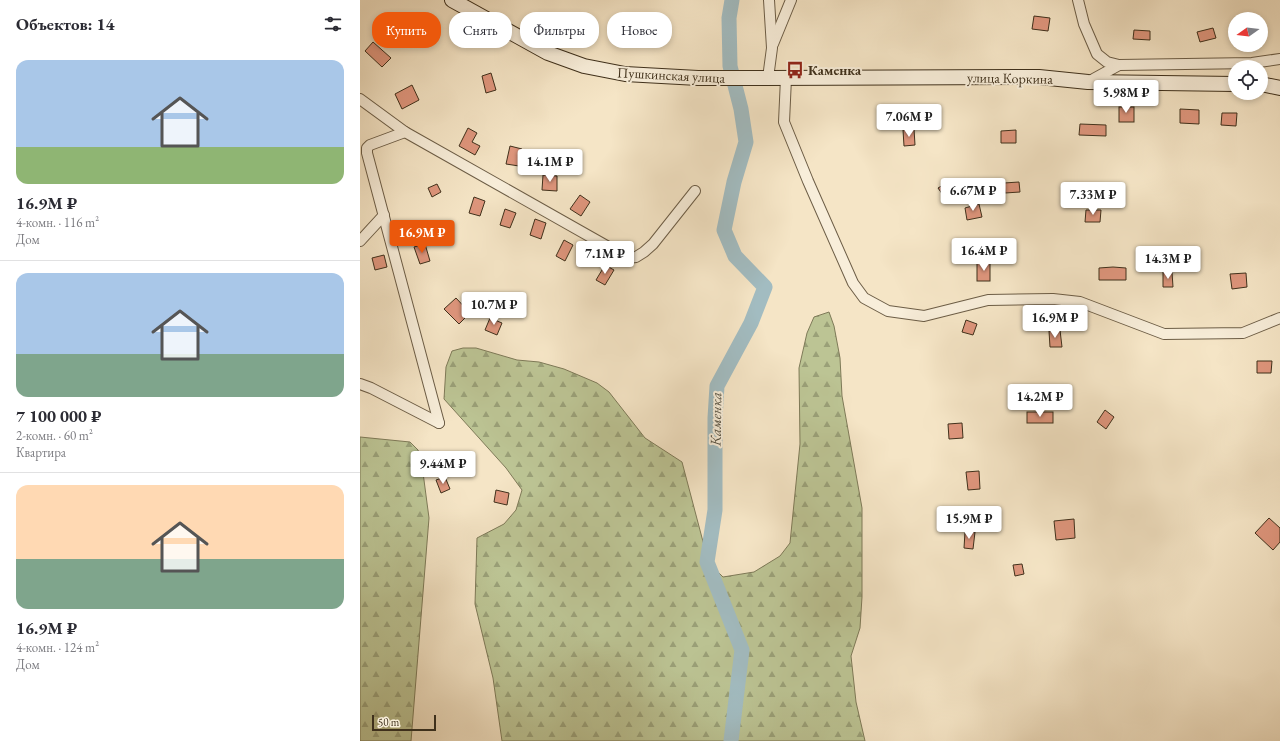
<!DOCTYPE html>
<html lang="ru">
<head>
<meta charset="utf-8">
<style>
  :root { --surface:#fff; --page:#f7f7f7; --text:#2b2b33; --muted:#7c7c81; --line:#e1e1e2; --accent:#ea580c }
  body { margin:0; font-family:"EB Garamond",serif; background:var(--page); color:var(--text); height:100vh; display:flex; flex-direction:column; font-size:15px; white-space:nowrap }
  * { box-sizing:border-box; margin:0 }
  p { font-size:13px; color:var(--muted) }
  .icon { flex:none; width:22px; height:22px; fill:none; stroke:currentColor; stroke-width:2; stroke-linecap:round; stroke-linejoin:round }
  .map { position:relative; flex:1; overflow:hidden }
  .details { display:flex; flex-direction:column; background:var(--surface); width:360px }
  .details>* { flex:none }
  .banner { position:absolute; left:12px; top:12px; width:380px; height:36px; display:flex; gap:8px }
  .needle { width:26px; rotate:256deg }
  .controls { position:absolute; left:868px; top:12px; display:grid; gap:8px }
  .controls a { display:grid; place-items:center; width:40px; height:40px; border-radius:50%; background:var(--surface); box-shadow:0 2px 6px #0003; font-size:20px }
  .scale { position:absolute; left:12px; bottom:10px; width:64px; box-sizing:border-box; padding-left:4px; border:2px solid #3f301b; border-top:0; font-size:11px; line-height:14px; white-space:nowrap; color:#3f301b; -webkit-text-stroke:3px #f8eeda; paint-order:stroke }
  .price { position:absolute; translate:-50% -34px; padding:0 9px; border-radius:4px; background:#fff; color:#222; font-size:13px; line-height:26px; filter:drop-shadow(0 1px 2px #0008) }
  .price::after { content:''; position:absolute; left:50%; top:24px; width:12px; height:9px; margin-left:-6px; background:inherit; clip-path:polygon(0 0,100% 0,50% 100%) }
  .price.current { background:var(--accent); color:#fff }
  ul { padding:0; list-style:none }
  li { display:grid; align-content:center; gap:8px; height:212px; padding:0 16px }
  li+li { border-top:1px solid var(--line) }
  li span { display:grid; place-items:center; height:124px; border-radius:12px; color:#555 }
  li>.icon { margin-inline-start:auto }
  span .icon { width:72px; height:72px; fill:#fffc; stroke-width:1 }
  li b { font-size:17px }
  h2 { display:flex; justify-content:space-between; align-items:center; height:48px; padding:0 16px; font-size:17px }
  .chip { padding:0 14px; border-radius:16px; background:var(--surface); box-shadow:0 2px 6px #0003; font-size:14px; line-height:36px }
  .chip.current { background:var(--accent); color:#fff }
  main { display:flex; flex:1; min-height:0 }
  .map>svg:first-child { display:block }
  .forest { fill:url(#forest-firs); stroke:#7e7a58 }
  .lines { fill:none; stroke-linecap:round; stroke-linejoin:round }
  .river { stroke:#a2bcc1; stroke-width:15 }
  .building { fill:#df967d; stroke:#3f301b }
  .street-casing { stroke:#6c5d46; stroke-width:12 }
  .secondary-casing { stroke:#3f301b; stroke-width:16 }
  .street { stroke:#f8eeda; stroke-width:10 }
  .secondary { stroke:#f8eeda; stroke-width:14 }
  .labels { text-anchor:middle; stroke-width:4; stroke-linejoin:round; paint-order:stroke }
  .poi-label { font-size:14px; font-weight:bold; fill:#3f301b; stroke:#f8eeda; text-anchor:start }
  .street-label { font-size:14px; fill:#3f301b; stroke:#f8eeda }
  .water-label { font-size:15px; font-style:italic; fill:#585344; stroke:#f8eeda }
</style>
</head>
<body>
<main>
<section class="details">
<h2>Объектов: 14<svg class="icon" aria-label="filters" viewBox="0 0 24 24"><path d="M4 7h16M4 17h16"/><circle cx="9" cy="7" r="2"/><circle cx="15" cy="17" r="2"/></svg></h2>
<ul>
<li><span style="background:linear-gradient(#a9c7e8 70%,#8fb573 0)"><svg class="icon" aria-label="home" viewBox="0 0 24 24"><path d="M3 11l9-7 9 7M6 9v11h12V9"/></svg></span><div><b>16.9M ₽</b><p>4-комн. · 116 m²</p><p>Дом</p></div></li>
<li><span style="background:linear-gradient(#a9c7e8 65%,#7fa58c 0)"><svg class="icon" aria-label="home" viewBox="0 0 24 24"><path d="M3 11l9-7 9 7M6 9v11h12V9"/></svg></span><div><b>7 100 000 ₽</b><p>2-комн. · 60 m²</p><p>Квартира</p></div></li>
<li><span style="background:linear-gradient(#ffd9b3 60%,#7fa58c 0)"><svg class="icon" aria-label="home" viewBox="0 0 24 24"><path d="M3 11l9-7 9 7M6 9v11h12V9"/></svg></span><div><b>16.9M ₽</b><p>4-комн. · 124 m²</p><p>Дом</p></div></li>
</ul>
</section>
<div class="map">
<svg width="920" height="741" viewBox="0 0 920 741">
  <defs>
    <pattern id="forest-firs" width="22" height="20" patternUnits="userSpaceOnUse"><rect width="22" height="20" fill="#bcc494"/><path d="M5 1l3.5 6h-7zM16 11l3.5 6h-7z" fill="#9aa078"/></pattern>
  </defs>
  <rect width="100%" height="100%" fill="#f5e5c6"/>
  <filter id="stains"><feTurbulence type="fractalNoise" baseFrequency=".005" numOctaves="4"/><feColorMatrix values="0 0 0 0 .2 0 0 0 0 .09 0 0 0 0 .02 0 0 0 .5 -.17"/></filter>
  <radialGradient id="worn" r=".72"><stop offset=".6" stop-color="#630" stop-opacity="0"/><stop offset="1" stop-color="#630" stop-opacity=".3"/></radialGradient>
  <g class="forest">
    <polygon points="469,312 474,326 480,358 482,396 502,508 502,597 500,628 491,656 496,702 505,741 142,741 133,678 115,604 117,538 144,524 156,510 162,490 146,468 84,399 86,367 92,351 103,348 116,348 157,360 179,362 204,369 237,383 249,392 285,438 322,462 346,553 354,568 363,577 394,572 420,556 430,543 440,444 439,368 447,333 454,317"/>
    <polygon points="0,437 50,442 58,450 62,465 69,518 51,741 0,741"/>
  </g>
  <g class="lines">
    <polyline class="river" points="371,741 382,650 347,562 355,510 355,418 357,386 391,323 405,287 375,256 364,230 374,182 386,142 381,109 370,66 369,18 372,0"/>
  </g>
  <g class="building">
    <polygon points="674,16 690,18 688,31 672,29"/>
    <polygon points="853,28 856,38 840,42 837,32"/>
    <polygon points="774,30 790,31 790,40 773,39"/>
    <polygon points="13,42 31,58 22,67 5,51"/>
    <polygon points="131,73 136,90 126,93 122,76"/>
    <polygon points="52,85 59,100 42,109 35,94"/>
    <rect x="759" y="107" width="15" height="15"/>
    <polygon points="820,109 839,110 839,124 820,123"/>
    <polygon points="862,113 877,113 876,126 861,125"/>
    <polygon points="720,124 746,125 746,136 719,135"/>
    <polygon points="108,128 117,133 112,142 120,146 115,155 99,146"/>
    <polygon points="554,129 555,145 544,146 543,130"/>
    <polygon points="656,130 656,143 641,143 641,131"/>
    <polygon points="150,146 162,149 159,166 146,164"/>
    <polygon points="183,175 197,176 197,191 182,190"/>
    <polygon points="590,181 596,191 585,198 578,188"/>
    <polygon points="659,182 660,192 645,193 644,183"/>
    <polygon points="77,184 81,192 72,197 68,188"/>
    <polygon points="220,195 230,202 221,216 210,209"/>
    <polygon points="114,197 125,201 120,216 109,213"/>
    <polygon points="619,204 622,217 607,220 605,208"/>
    <polygon points="145,209 156,213 150,228 140,225"/>
    <polygon points="726,210 741,210 740,222 725,222"/>
    <polygon points="175,219 186,223 181,239 170,235"/>
    <polygon points="204,240 213,245 205,261 196,256"/>
    <polygon points="65,244 70,261 60,264 54,247"/>
    <polygon points="24,255 27,267 15,270 12,258"/>
    <rect x="617" y="263" width="13" height="18"/>
    <polygon points="245,265 254,270 245,285 236,280"/>
    <polygon points="753,267 766,268 766,280 739,280 739,268"/>
    <polygon points="803,272 812,272 813,287 803,287"/>
    <polygon points="886,273 887,287 872,289 870,274"/>
    <polygon points="96,298 110,313 99,324 84,309"/>
    <polygon points="130,318 142,323 137,335 125,330"/>
    <polygon points="606,320 617,324 613,335 602,332"/>
    <polygon points="700,330 702,347 690,347 689,331"/>
    <polygon points="897,361 912,361 911,373 897,373"/>
    <polygon points="745,410 754,417 746,429 737,422"/>
    <rect x="667" y="412" width="26" height="11"/>
    <polygon points="602,423 603,438 589,439 588,424"/>
    <polygon points="619,471 620,489 608,490 606,472"/>
    <polygon points="85,477 90,489 81,493 76,480"/>
    <polygon points="136,490 149,493 147,505 134,502"/>
    <polygon points="909,518 920,528 920,542 913,550 895,533"/>
    <polygon points="714,519 715,538 696,540 694,521"/>
    <polygon points="605,532 615,532 613,549 604,548"/>
    <polygon points="662,564 664,574 655,576 653,565"/>
  </g>
  <g class="lines">
    <g class="street-casing">
      <g id="street">
        <polyline points="718,0 724,24 737,54 747,62 759,65"/>
        <polyline points="413,44 431,0"/>
        <polyline points="408,78 412,48 409,0"/>
        <polyline points="426,78 424,122 448,181 493,283 504,298 528,311 564,316 628,300 693,299 720,302 804,334 883,333 920,318"/>
        <polyline points="728,82 759,65 892,63 920,59"/>
        <polyline points="0,99 45,132 268,258 276,257 284,252 293,244 335,191"/>
        <polyline points="45,132 10,145 7,148 7,153 79,423"/>
        <polyline points="0,241 24,215"/>
        <polyline points="0,384 11,388 79,423"/>
      </g>
    </g>
    <g class="secondary-casing">
      <g id="secondary">
        <polyline points="92,0 188,53 224,66 265,74 338,78 408,78 679,77 728,82 875,84"/>
        <polyline points="901,84 920,88"/>
      </g>
    </g>
    <use href="#street" class="street"/>
    <use href="#secondary" class="secondary"/>
  </g>
  <defs>
    <g id="bus-bare" transform="scale(1.38)"><path d="M-5-6H5V4H4V6H2V4H-2V6H-4V4H-5ZM-3.5-4V0h7V-4ZM-3.5 1.2v1.5H-2V1.2ZM2 1.2v1.5H3.5V1.2Z" fill="#8f2418" stroke="#f8eeda" stroke-width="2.5" paint-order="stroke"/></g>
  </defs>
  <g fill-rule="evenodd">
    <use href="#bus-bare" x="435" y="70"/>
  </g>
  <g class="labels">
    <g class="poi-label">
      <text x="448" y="75">Каменка</text>
    </g>
    <g class="street-label">
      <text transform="translate(311 75) rotate(3)" y="5">Пушкинская улица</text>
      <text transform="translate(650 78) rotate(1)" y="5">улица Коркина</text>
    </g>
    <g class="water-label">
      <text transform="translate(356 419) rotate(-89)" y="5">Каменка</text>
    </g>
  </g>
  <rect width="100%" height="100%" filter="url(#stains)"/>
  <rect width="100%" height="100%" fill="url(#worn)"/>
</svg>
<div class="controls">
<a><svg class="needle" viewBox="-14 -14 28 28"><path d="M0-13l5 13h-10z" fill="#e53935"/><path d="M0 13l5-13h-10z" fill="#7c7c81"/></svg></a>
<a><svg class="icon" aria-label="locate" viewBox="0 0 24 24"><circle cx="12" cy="12" r="6"/><path d="M12 2v4M12 18v4M2 12h4M18 12h4"/></svg></a>
</div>
<div class="scale">50 m</div>
<b class="price" style="left:766px;top:114px">5.98M ₽</b>
<b class="price" style="left:549px;top:138px">7.06M ₽</b>
<b class="price" style="left:190px;top:183px">14.1M ₽</b>
<b class="price" style="left:613px;top:212px">6.67M ₽</b>
<b class="price" style="left:733px;top:216px">7.33M ₽</b>
<b class="price current" style="left:62px;top:254px">16.9M ₽</b>
<b class="price" style="left:624px;top:272px">16.4M ₽</b>
<b class="price" style="left:245px;top:275px">7.1M ₽</b>
<b class="price" style="left:808px;top:280px">14.3M ₽</b>
<b class="price" style="left:134px;top:326px">10.7M ₽</b>
<b class="price" style="left:695px;top:339px">16.9M ₽</b>
<b class="price" style="left:680px;top:418px">14.2M ₽</b>
<b class="price" style="left:83px;top:485px">9.44M ₽</b>
<b class="price" style="left:609px;top:540px">15.9M ₽</b>
<div class="banner">
<a class="chip current">Купить</a>
<a class="chip">Снять</a>
<a class="chip">Фильтры</a>
<a class="chip">Новое</a>
</div>
</div>
</main>
</body>
</html>
